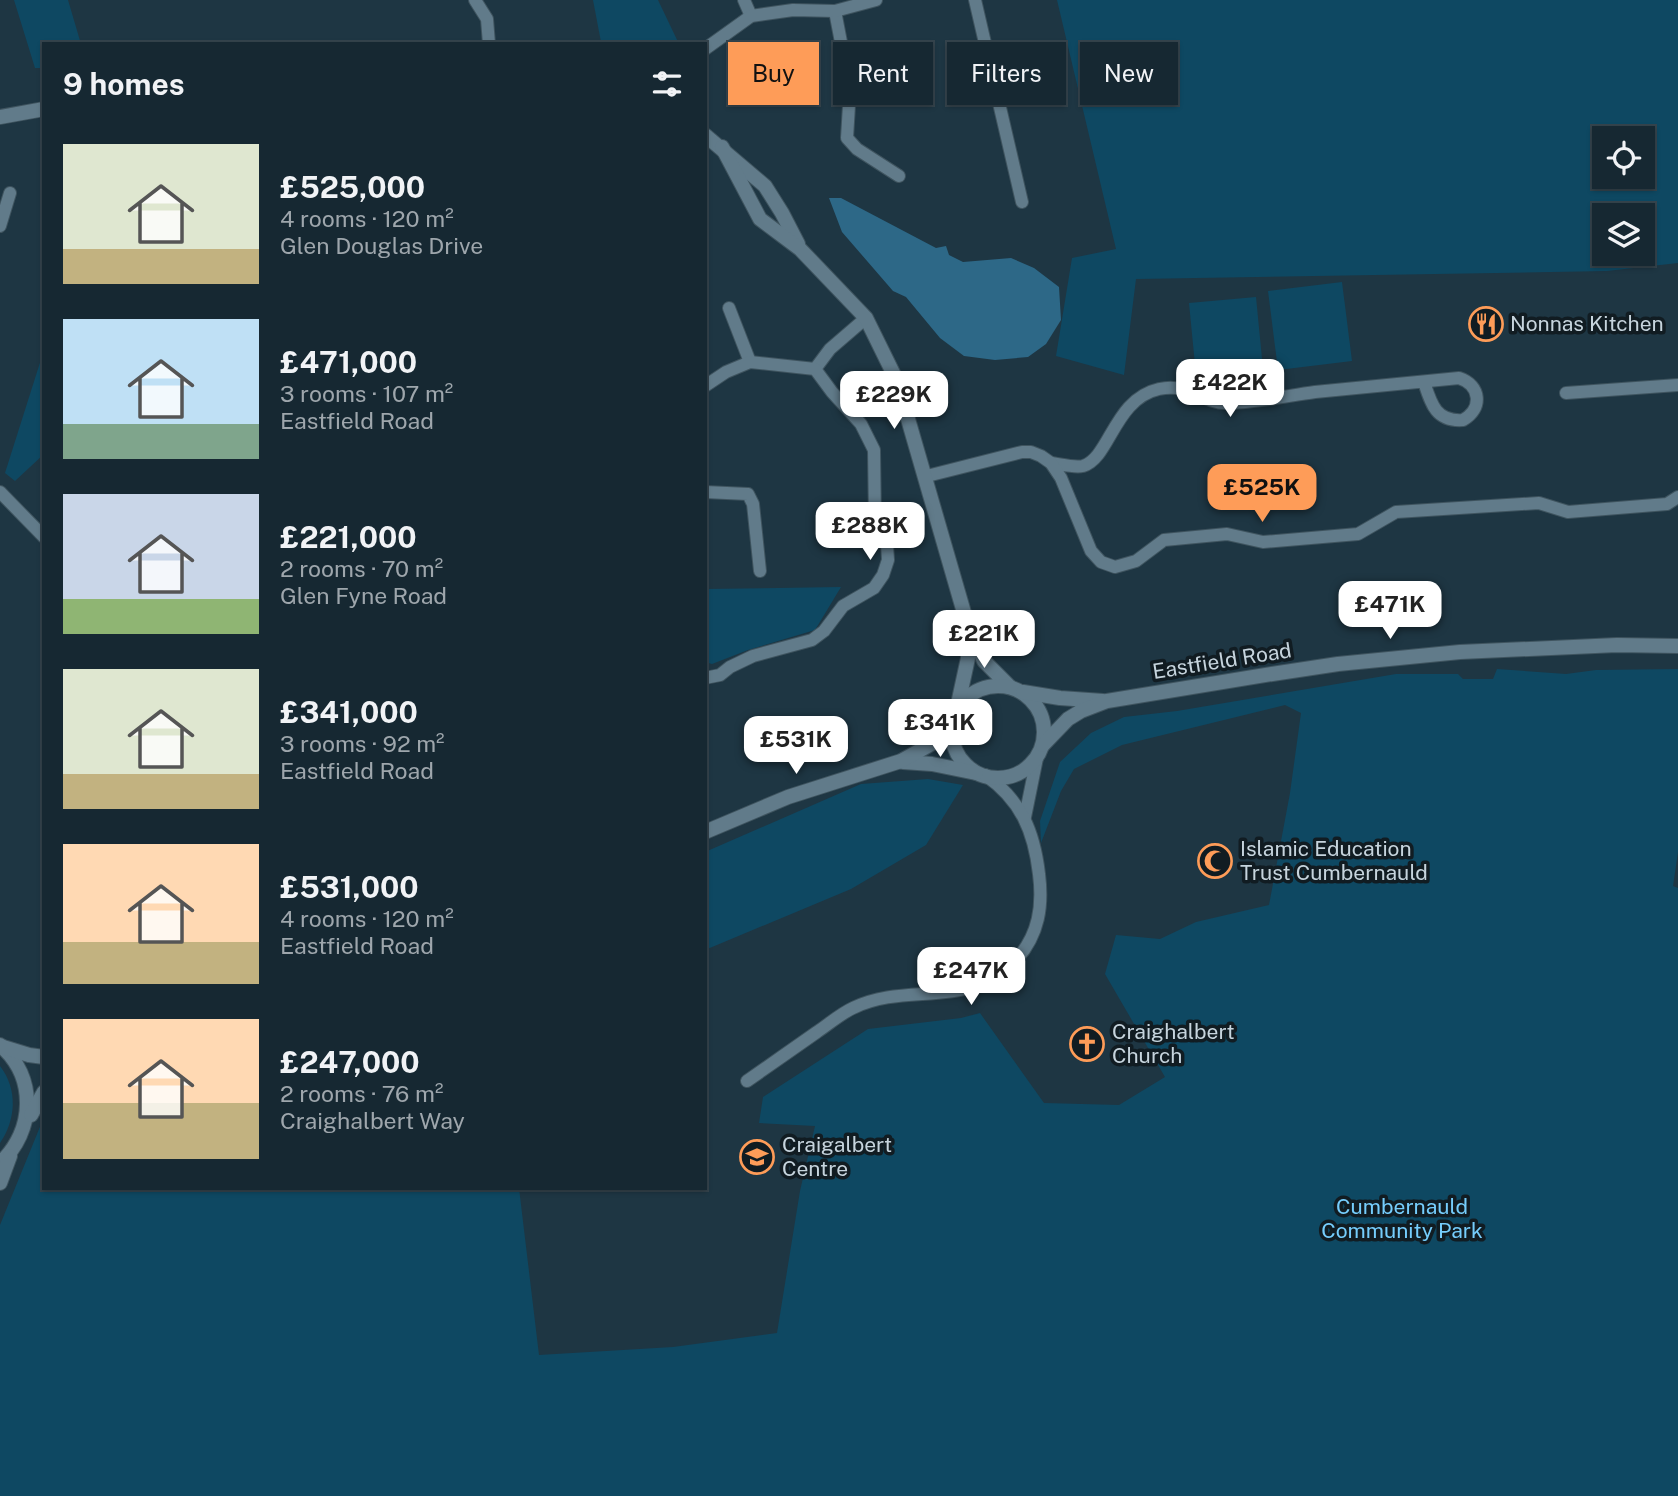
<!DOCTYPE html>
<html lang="en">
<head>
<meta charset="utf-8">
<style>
  :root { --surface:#162832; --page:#1f303a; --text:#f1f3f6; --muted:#9ea6ac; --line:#35444d; --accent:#fe9c58 }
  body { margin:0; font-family:"Public Sans",sans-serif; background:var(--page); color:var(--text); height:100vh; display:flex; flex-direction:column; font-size:26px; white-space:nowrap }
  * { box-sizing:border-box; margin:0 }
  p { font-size:23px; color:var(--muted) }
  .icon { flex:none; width:38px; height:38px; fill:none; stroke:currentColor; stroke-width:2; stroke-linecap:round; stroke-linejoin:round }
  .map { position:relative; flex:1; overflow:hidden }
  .panel { position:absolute; left:42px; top:42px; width:665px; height:1148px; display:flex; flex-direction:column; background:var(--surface); border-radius:0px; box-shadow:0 2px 5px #0004,0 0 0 2px var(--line) }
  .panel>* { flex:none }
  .guide { position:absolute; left:728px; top:42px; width:665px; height:63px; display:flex; gap:14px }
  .fabs { position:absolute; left:1592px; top:126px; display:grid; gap:14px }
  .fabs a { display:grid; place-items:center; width:63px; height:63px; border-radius:0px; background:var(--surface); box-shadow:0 2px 5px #0004,0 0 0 2px var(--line); font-size:35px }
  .price { position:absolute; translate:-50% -60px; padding:0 16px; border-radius:14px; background:#fff; color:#222; font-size:23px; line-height:46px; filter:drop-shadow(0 2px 4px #0008) }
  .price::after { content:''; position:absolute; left:50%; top:42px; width:21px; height:16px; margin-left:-10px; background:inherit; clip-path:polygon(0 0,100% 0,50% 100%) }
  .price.current { background:var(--accent); color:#111 }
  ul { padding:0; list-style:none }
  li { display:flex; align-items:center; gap:21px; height:175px; padding:0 21px }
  li span { display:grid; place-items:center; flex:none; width:196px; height:140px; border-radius:0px; color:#555 }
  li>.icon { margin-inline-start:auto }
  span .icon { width:84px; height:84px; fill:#fffc; stroke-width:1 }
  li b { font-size:30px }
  h2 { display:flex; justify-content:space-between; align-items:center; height:84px; padding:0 21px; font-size:30px }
  .chip { padding:0 24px; border-radius:0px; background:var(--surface); box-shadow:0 2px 5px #0004,0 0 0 2px var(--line); font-size:24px; line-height:63px }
  .chip.current { background:var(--accent); color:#111 }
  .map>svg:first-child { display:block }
  .green { fill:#0e4862; fill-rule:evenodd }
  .water { fill:#2d6887 }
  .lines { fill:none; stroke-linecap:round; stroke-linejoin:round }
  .minor-casing { stroke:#3f545f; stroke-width:14 }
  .tertiary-casing { stroke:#3f545f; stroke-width:16 }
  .minor { stroke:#617b8a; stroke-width:12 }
  .tertiary { stroke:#617b8a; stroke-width:14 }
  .labels { text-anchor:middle; stroke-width:7; stroke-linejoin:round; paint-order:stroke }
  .poi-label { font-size:21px; fill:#c6d4dd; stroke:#111c22; text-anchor:start }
  .street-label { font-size:21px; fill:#c6d4dd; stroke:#111c22 }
  .park-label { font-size:21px; fill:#75cdfc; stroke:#111c22 }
</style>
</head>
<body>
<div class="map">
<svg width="1678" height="1496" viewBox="0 0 1678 1496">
  <rect width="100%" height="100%" fill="#1e3643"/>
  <g class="green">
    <polygon points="14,0 68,0 81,44 44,44 44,68 35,68"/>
    <polygon points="593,0 658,0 679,44 601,42"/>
    <path d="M1057,0H1678V263L1607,271L1136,279L1124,375L1056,356L1072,258L1116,249ZM1605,138H1643V177H1605ZM1605,215H1643V254H1605Z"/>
    <polygon points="1342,282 1352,361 1278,370 1268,291"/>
    <polygon points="1256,297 1263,369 1196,375 1189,303"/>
    <polygon points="44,350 44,454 15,481 5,473"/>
    <polygon points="841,587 815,630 748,650 712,664 705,662 705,589"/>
    <polygon points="1497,669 1566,674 1596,670 1678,669 1678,852 1673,886 1678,888 1678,1496 0,1496 0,1225 44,1117 44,1188 519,1188 539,1355 673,1347 777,1333 800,1191 815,1126 759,1123 763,1097 868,1029 961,1018 980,1013 1044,1103 1119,1105 1165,1077 1105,974 1116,935 1160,939 1196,922 1269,905 1290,793 1301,713 1285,705 1122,745 1074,769 1061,791 1041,843 1040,821 1060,762 1091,733 1124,717 1177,711 1396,674 1458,674 1463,679 1493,679"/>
    <polygon points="928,779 963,785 926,845 851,889 705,950 705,852 861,784"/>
    <path d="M0,1066C18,1089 16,1120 0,1143Z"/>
  </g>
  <polygon class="water" points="829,198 841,198 936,248 946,246 949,255 963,262 1011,258 1034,268 1059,287 1061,320 1046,344 1028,357 995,360 964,356 940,338 906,297 893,291 842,232"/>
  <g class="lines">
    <g class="minor-casing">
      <g id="minor">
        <polyline points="475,0 487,19 489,44"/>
        <polyline points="744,0 751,16"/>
        <polyline points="975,0 1022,202"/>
        <polyline points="835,11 850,89 847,138 857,149 899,176"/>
        <polyline points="705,49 751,16 793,10 835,11 876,0"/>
        <polyline points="0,226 10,193"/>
        <polyline points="729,308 750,362"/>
        <polyline points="815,369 830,349 866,318"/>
        <polyline points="705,386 726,372 750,362 815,369 832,392 861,424 874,450 875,520 887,545 888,560 883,575 874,588 843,606 824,631 812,640 753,656 730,667 720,675 705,678"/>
        <polyline points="1566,393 1678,385"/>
        <path d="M1051,463C1060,464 1074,468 1083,466C1110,458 1114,399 1159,389C1189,382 1205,404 1226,403C1255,403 1286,396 1315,392C1363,387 1411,383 1459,378C1481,385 1483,409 1463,420C1436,422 1431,404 1424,382"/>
        <polyline points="927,476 1022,452 1031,452 1041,456 1051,463 1061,478 1091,551 1101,562 1115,567 1136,561 1164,540 1227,534 1263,542 1358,534 1396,512 1539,503 1568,512 1667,504 1678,497"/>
        <polyline points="0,492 44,537"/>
        <polyline points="705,492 748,494 753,504 760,571"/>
        <polyline points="1025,817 1037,758"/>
        <path d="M747,1081C770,1065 794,1048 817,1032C829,1024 840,1014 853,1008C908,981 970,1011 1017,959C1039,934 1043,906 1039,874C1034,831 1021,800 985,775"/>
      </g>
    </g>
    <g class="tertiary-casing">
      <g id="tertiary">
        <polyline points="0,117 44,109"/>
        <polyline points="705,135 765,186 782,213 798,244"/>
        <polyline points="722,147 760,219 800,249 866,318 897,381 967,623 984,661 1010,687"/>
        <circle cx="998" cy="732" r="46"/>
        <polyline points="1023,692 1060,698 1103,701"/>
        <polyline points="958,704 968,658 968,631"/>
        <polyline points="1043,745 1068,719 1081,711 1107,701 1272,674 1338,664 1460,652 1617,645 1678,646"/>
        <polyline points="903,762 932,764 976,773"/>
        <polyline points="705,832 788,797 901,761 933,743 952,723"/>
        <path d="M0,1045C37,1077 35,1131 0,1163"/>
        <polyline points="3,1047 29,1055 44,1057"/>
        <polyline points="31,1115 44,1092"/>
        <polyline points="0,1183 10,1156"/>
      </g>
    </g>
    <use href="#minor" class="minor"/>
    <use href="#tertiary" class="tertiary"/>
  </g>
  <defs>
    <g id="restaurant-ring" transform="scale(1.75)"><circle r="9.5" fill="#111c22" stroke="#fe9c58" stroke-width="1.5"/><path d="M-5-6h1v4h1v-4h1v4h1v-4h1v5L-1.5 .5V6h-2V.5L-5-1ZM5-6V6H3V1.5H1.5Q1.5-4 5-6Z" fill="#fe9c58"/></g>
    <g id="mosque-ring" transform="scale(1.75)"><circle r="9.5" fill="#111c22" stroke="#fe9c58" stroke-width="1.5"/><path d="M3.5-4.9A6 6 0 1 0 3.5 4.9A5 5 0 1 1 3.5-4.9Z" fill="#fe9c58"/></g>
    <g id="church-ring" transform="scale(1.75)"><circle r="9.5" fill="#111c22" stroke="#fe9c58" stroke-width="1.5"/><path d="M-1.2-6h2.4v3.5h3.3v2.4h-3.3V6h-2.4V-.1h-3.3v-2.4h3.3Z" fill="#fe9c58"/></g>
    <g id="school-ring" transform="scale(1.75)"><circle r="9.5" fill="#111c22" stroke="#fe9c58" stroke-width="1.5"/><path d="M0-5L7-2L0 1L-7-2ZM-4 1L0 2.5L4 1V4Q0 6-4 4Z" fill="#fe9c58"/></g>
  </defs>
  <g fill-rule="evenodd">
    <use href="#restaurant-ring" x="1486" y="324"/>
    <use href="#mosque-ring" x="1215" y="861"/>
    <use href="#church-ring" x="1087" y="1044"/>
    <use href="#school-ring" x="757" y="1157"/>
  </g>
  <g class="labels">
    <g class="poi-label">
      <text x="1510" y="331">Nonnas Kitchen</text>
      <text x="1240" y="856">Islamic Education<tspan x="1240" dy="24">Trust Cumbernauld</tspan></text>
      <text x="1112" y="1039">Craighalbert<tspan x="1112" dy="24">Church</tspan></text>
      <text x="782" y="1152">Craigalbert<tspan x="782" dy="24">Centre</tspan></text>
    </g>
    <g class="street-label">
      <text transform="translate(1222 661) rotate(-9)" y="7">Eastfield Road</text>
    </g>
    <g class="park-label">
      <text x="1402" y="1214">Cumbernauld<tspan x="1402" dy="24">Community Park</tspan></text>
    </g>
  </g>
</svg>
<div class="fabs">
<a><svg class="icon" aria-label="locate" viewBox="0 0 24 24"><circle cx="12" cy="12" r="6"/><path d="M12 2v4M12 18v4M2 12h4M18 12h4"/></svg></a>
<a><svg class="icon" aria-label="layers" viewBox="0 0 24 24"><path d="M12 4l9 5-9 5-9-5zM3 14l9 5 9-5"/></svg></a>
</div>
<b class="price" style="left:1230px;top:419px">£422K</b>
<b class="price" style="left:894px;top:431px">£229K</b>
<b class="price current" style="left:1262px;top:524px">£525K</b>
<b class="price" style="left:870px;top:562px">£288K</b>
<b class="price" style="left:1390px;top:641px">£471K</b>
<b class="price" style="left:984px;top:670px">£221K</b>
<b class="price" style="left:940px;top:759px">£341K</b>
<b class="price" style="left:796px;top:776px">£531K</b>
<b class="price" style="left:971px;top:1007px">£247K</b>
<div class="guide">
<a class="chip current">Buy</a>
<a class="chip">Rent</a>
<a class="chip">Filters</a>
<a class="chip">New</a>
</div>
<section class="panel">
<h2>9 homes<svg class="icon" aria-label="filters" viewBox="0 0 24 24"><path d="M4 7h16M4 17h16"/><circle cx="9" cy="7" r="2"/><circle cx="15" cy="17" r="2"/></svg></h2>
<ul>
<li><span style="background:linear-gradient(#dfe7d0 75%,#c2b280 0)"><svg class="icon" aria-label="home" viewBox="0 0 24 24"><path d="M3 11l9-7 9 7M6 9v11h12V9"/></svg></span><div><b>£525,000</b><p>4 rooms · 120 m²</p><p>Glen Douglas Drive</p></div></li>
<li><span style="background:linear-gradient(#bfe0f5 75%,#7fa58c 0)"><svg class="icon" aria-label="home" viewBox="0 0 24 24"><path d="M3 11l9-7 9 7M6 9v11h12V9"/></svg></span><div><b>£471,000</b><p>3 rooms · 107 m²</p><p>Eastfield Road</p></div></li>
<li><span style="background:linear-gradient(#c9d6e8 75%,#8fb573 0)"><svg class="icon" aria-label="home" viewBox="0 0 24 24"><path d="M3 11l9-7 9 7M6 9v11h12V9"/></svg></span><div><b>£221,000</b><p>2 rooms · 70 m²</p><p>Glen Fyne Road</p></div></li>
<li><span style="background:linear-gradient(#dfe7d0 75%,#c2b280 0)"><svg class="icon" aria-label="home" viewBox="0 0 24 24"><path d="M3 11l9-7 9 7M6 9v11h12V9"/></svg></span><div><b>£341,000</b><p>3 rooms · 92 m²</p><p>Eastfield Road</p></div></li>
<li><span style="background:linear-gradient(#ffd9b3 70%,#c2b280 0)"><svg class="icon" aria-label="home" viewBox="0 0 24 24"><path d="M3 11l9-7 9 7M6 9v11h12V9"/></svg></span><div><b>£531,000</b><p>4 rooms · 120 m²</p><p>Eastfield Road</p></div></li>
<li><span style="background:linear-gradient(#ffd9b3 60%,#c2b280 0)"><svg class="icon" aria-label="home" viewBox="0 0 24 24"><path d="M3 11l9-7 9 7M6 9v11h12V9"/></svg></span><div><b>£247,000</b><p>2 rooms · 76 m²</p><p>Craighalbert Way</p></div></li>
</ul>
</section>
</div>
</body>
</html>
